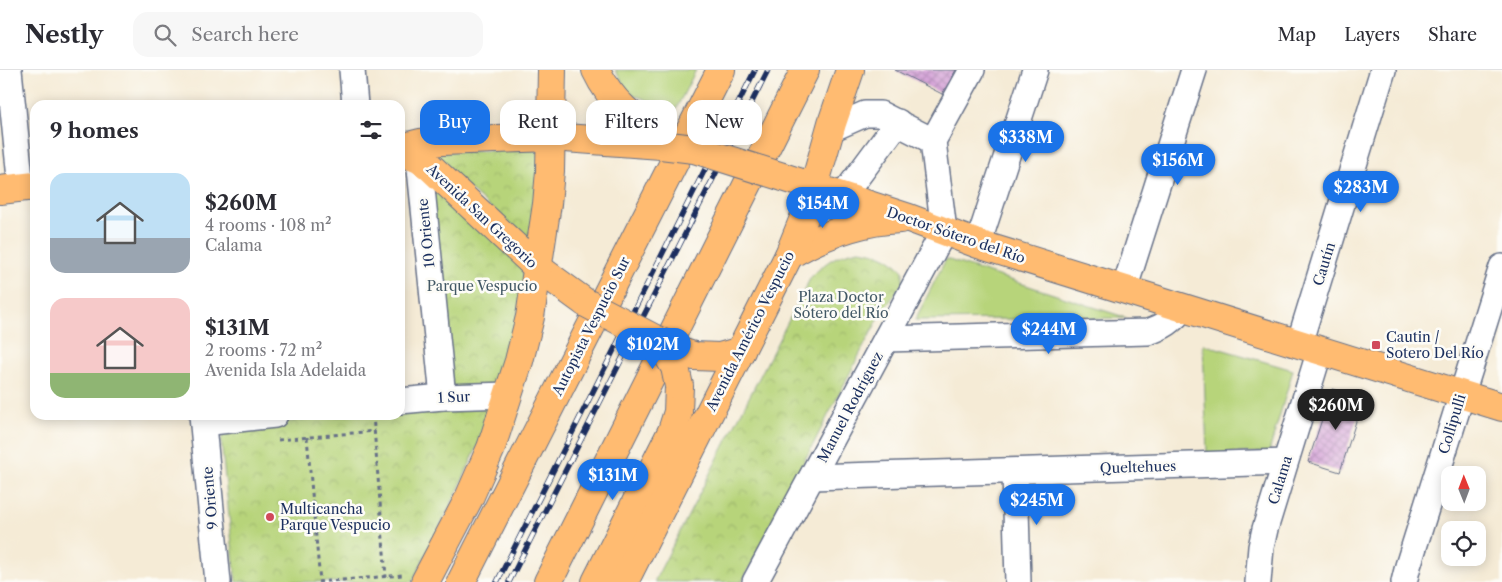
<!DOCTYPE html>
<html lang="en">
<head>
<meta charset="utf-8">
<style>
  :root { --surface:#fff; --page:#f7f7f7; --text:#2b2b33; --muted:#7c7c81; --line:#e1e1e2; --accent:#1a73e8 }
  body { margin:0; font-family:"Libre Caslon Text",serif; background:var(--page); color:var(--text); height:100vh; display:flex; flex-direction:column; font-size:19px; white-space:nowrap }
  * { box-sizing:border-box; margin:0 }
  p { font-size:16px; color:var(--muted) }
  .icon { flex:none; width:28px; height:28px; fill:none; stroke:currentColor; stroke-width:2; stroke-linecap:round; stroke-linejoin:round }
  .map { position:relative; flex:1; overflow:hidden }
  .panel { position:absolute; left:30px; top:30px; width:375px; height:320px; display:flex; flex-direction:column; background:var(--surface); border-radius:15px; box-shadow:0 2px 12px #0003 }
  .panel>* { flex:none }
  .hud { position:absolute; left:420px; top:30px; width:475px; height:45px; display:flex; gap:10px }
  .needle { width:32px; rotate:359deg }
  .buttons { position:absolute; left:1441px; top:396px; display:grid; gap:10px }
  .buttons a { display:grid; place-items:center; width:45px; height:45px; border-radius:10px; background:var(--surface); box-shadow:0 2px 12px #0003; font-size:25px }
  .price { position:absolute; translate:-50% -42px; padding:0 11px; border-radius:18px; background:var(--accent); color:#fff; font-size:16px; line-height:32px; filter:drop-shadow(0 1px 2px #0008) }
  .price::after { content:''; position:absolute; left:50%; top:30px; width:15px; height:11px; margin-left:-8px; background:inherit; clip-path:polygon(0 0,100% 0,50% 100%) }
  .price.active { background:#222; color:#fff }
  ul { padding:0; list-style:none }
  li { display:flex; align-items:center; gap:15px; height:125px; padding:0 20px }
  li span { display:grid; place-items:center; flex:none; width:140px; height:100px; border-radius:15px; color:#555 }
  li>.icon { margin-inline-start:auto }
  span .icon { width:60px; height:60px; fill:#fffc; stroke-width:1 }
  li b { font-size:21px }
  h2 { display:flex; justify-content:space-between; align-items:center; height:60px; padding:0 20px; font-size:21px }
  .pill { padding:0 18px; border-radius:15px; background:var(--surface); box-shadow:0 2px 12px #0003; font-size:18px; line-height:45px }
  .pill.active { background:var(--accent); color:#fff }
  header { display:flex; align-items:center; gap:30px; box-sizing:border-box; height:70px; padding:0 25px; background:var(--surface); border-bottom:1px solid var(--line) }
  header strong { font-size:24px }
  nav { display:flex; gap:28px; margin-inline-start:auto; font-size:18px }
  .search { width:350px; height:45px; background:var(--page); display:flex; align-items:center; gap:12px; box-sizing:border-box; padding:0 18px; border-radius:15px; color:var(--muted); font-size:19px }
  .map>svg:first-child { display:block }
  .grass { fill:#b7d47a; stroke:#69826c }
  .park { fill:url(#park-crowns); stroke:#69826c }
  .building { fill:url(#building-cross-hatch) }
  .lines { fill:none; stroke-linecap:round; stroke-linejoin:round }
  .minor-casing { stroke:#677188; stroke-width:28 }
  .major-casing { stroke:#677188; stroke-width:30 }
  .highway-casing { stroke:#677188; stroke-width:30 }
  .path { stroke:#677188; stroke-width:3; stroke-dasharray:4 4; stroke-linecap:butt }
  .minor { stroke:#fff; stroke-width:25 }
  .major { stroke:#ffbb71; stroke-width:28 }
  .highway { stroke:#ffbb71; stroke-width:28 }
  .rail-casing { stroke:#1b2f5e; stroke-width:5.5 }
  .rail { stroke:#fdfcf7; stroke-width:4; stroke-dasharray:11; stroke-linecap:butt }
  .major-bridge-casing { stroke:#677188; stroke-width:30; stroke-linecap:butt }
  .major-bridge { stroke:#ffbb71; stroke-width:28 }
  .poi-dot { fill:#d1495b; stroke:#fdfcf7; stroke-width:2 }
  .labels { text-anchor:middle; stroke-width:5; stroke-linejoin:round; paint-order:stroke }
  .street-label { font-size:14px; fill:#1b2f5e; stroke:#fdfcf7 }
  .park-label { font-size:14px; fill:#425865; stroke:#fdfcf7 }
  .poi-label { font-size:14px; fill:#1b2f5e; stroke:#fdfcf7; text-anchor:start }
</style>
</head>
<body>
<header>
<strong>Nestly</strong>
<div class="search"><svg class="icon" aria-label="search" viewBox="0 0 24 24"><circle cx="10" cy="10" r="6"/><path d="M15 15l6 6"/></svg>Search here</div>
<nav><a>Map</a><a>Layers</a><a>Share</a></nav>
</header>
<div class="map">
<svg width="1502" height="512" viewBox="0 0 1502 512">
  <defs>
    <pattern id="park-crowns" width="20" height="18" patternUnits="userSpaceOnUse" patternTransform="scale(1.25)"><rect width="20" height="18" fill="#b7d47a"/><path d="M2 6a3 3 0 1 1 6 0M12 15a3 3 0 1 1 6 0" fill="none" stroke="#9db66c"/></pattern>
    <pattern id="building-cross-hatch" width="8" height="8" patternUnits="userSpaceOnUse" patternTransform="scale(1.25)"><rect width="8" height="8" fill="#d39ed6"/><path d="M0 0l8 8M0 8l8-8" fill="none" stroke="#aa81b1"/></pattern>
  </defs>
  <rect width="100%" height="100%" fill="#fdfcf7"/>
  <filter id="ink" filterUnits="userSpaceOnUse"><feTurbulence type="fractalNoise" baseFrequency=".02" numOctaves="2"/><feDisplacementMap in="SourceGraphic" scale="10" xChannelSelector="R" yChannelSelector="G"/><feConvolveMatrix kernelMatrix="1 2 1 2 8 2 1 2 1" color-interpolation-filters="sRGB"/></filter>
  <filter id="wash" filterUnits="userSpaceOnUse"><feTurbulence type="fractalNoise" baseFrequency=".0096" numOctaves="4" result="noise"/><feDisplacementMap in="SourceGraphic" scale="20" xChannelSelector="R" yChannelSelector="G"/><feGaussianBlur stdDeviation="1.12" result="paint"/><feColorMatrix in="noise" values="0 0 0 0 0 0 0 0 0 0 0 0 0 0 0 0 0 1.4 0 .05"/><feComposite in="paint" operator="in"/></filter>
  <g filter="url(#wash)">
    <rect width="100%" height="100%" fill="#f5ebd6"/>
    <g class="grass">
      <polygon points="615,0 696,0 675,41 629,23"/>
      <polygon points="946,189 1127,248 915,250"/>
      <polygon points="1203,274 1293,300 1269,382 1207,384"/>
    </g>
    <g class="park">
      <polygon points="536,80 540,84 530,174 429,82"/>
      <polygon points="431,113 519,189 526,212 499,321 451,323"/>
      <path d="M859,180C879,183 889,186 903,201V212L880,246L868,268L742,512H654L811,207C828,190 836,185 859,180Z"/>
      <polygon points="489,337 492,344 458,420 412,512 236,512 221,370 224,363 228,358 348,345 400,345 400,339"/>
    </g>
    <g id="blocks">
      <g class="building">
        <polygon points="895,0 956,0 942,24"/>
        <polygon points="1332,319 1363,329 1340,402 1308,392"/>
      </g>
    </g>
  </g>
  <g filter="url(#ink)">
    <use href="#blocks" fill-opacity="0" stroke="#677188" stroke-width="1"/>
    <g class="lines">
      <g class="minor-casing">
        <g id="minor">
          <polyline points="9,0 21,118"/>
          <polyline points="352,0 355,35"/>
          <polyline points="831,59 865,44 880,44 933,71"/>
          <polyline points="419,89 443,327"/>
          <polyline points="843,126 898,52"/>
          <polyline points="978,174 1035,0"/>
          <polyline points="1124,220 1194,0"/>
          <path d="M886,269L1148,262C1163,257 1173,251 1183,238"/>
          <polyline points="1299,274 1383,0"/>
          <polyline points="400,331 443,327 508,325"/>
          <polyline points="202,345 218,512"/>
          <polyline points="203,353 275,345"/>
          <polyline points="1015,402 1018,512"/>
          <polyline points="812,407 1285,392"/>
          <polyline points="755,512 944,161 933,71 972,0"/>
          <polyline points="1258,512 1261,477 1265,459 1320,280"/>
          <polyline points="1404,512 1408,496 1502,197"/>
        </g>
      </g>
      <g class="major-casing">
        <g id="major">
          <path d="M596,0C611,32 634,51 665,66"/>
          <polyline points="400,78 420,73 442,71 551,67 661,75"/>
          <polyline points="400,81 419,89 429,96 538,198 586,233"/>
          <polyline points="783,107 909,148 978,174 1502,337"/>
          <polyline points="0,120 35,116"/>
          <path d="M789,185C824,164 859,151 900,149"/>
          <polyline points="694,286 720,287 741,281"/>
          <polyline points="425,512 469,428 491,378 519,291 530,247 547,134 550,101 552,0"/>
          <polyline points="596,512 672,361 678,342 679,316"/>
          <polyline points="624,512 789,185 808,138 832,53 850,0"/>
        </g>
      </g>
      <g class="highway-casing">
        <g id="highway">
          <polyline points="461,512 721,0"/>
          <polyline points="548,512 805,0"/>
        </g>
      </g>
      <g class="path">
        <polyline points="373,345 386,507"/>
        <polyline points="307,367 320,512"/>
        <polyline points="278,370 375,361"/>
        <polyline points="318,512 403,505"/>
      </g>
      <use href="#minor" class="minor"/>
      <use href="#major" class="major"/>
      <use href="#highway" class="highway"/>
      <g class="rail-casing">
        <g id="rail">
          <polyline points="497,512 755,0"/>
          <polyline points="509,512 768,0"/>
        </g>
      </g>
      <use href="#rail" class="rail"/>
      <g class="major-bridge-casing">
        <g id="major-bridge">
          <polyline points="661,75 694,79 783,107"/>
          <polyline points="586,233 678,281 694,286"/>
          <polyline points="659,271 675,297 679,316"/>
        </g>
      </g>
      <use href="#major-bridge" class="major-bridge"/>
    </g>
  </g>
  <g class="poi-dot">
    <rect x="1371" y="270" width="10" height="10" rx="2.5"/>
    <circle cx="270" cy="447" r="5"/>
  </g>
  <g class="labels">
    <g class="street-label">
      <text transform="translate(482 146) rotate(43)" y="5">Avenida San Gregorio</text>
      <text transform="translate(426 163) rotate(-96)" y="5">10 Oriente</text>
      <text transform="translate(956 165) rotate(19)" y="5">Doctor Sótero del Río</text>
      <text transform="translate(1324 194) rotate(-73)" y="5">Cautín</text>
      <text transform="translate(591 256) rotate(-63)" y="5">Autopista Vespucio Sur</text>
      <text transform="translate(750 261) rotate(-63)" y="5">Avenida Américo Vespucio</text>
      <text transform="translate(454 327) rotate(-3)" y="5">1 Sur</text>
      <text transform="translate(850 337) rotate(-62)" y="5">Manuel Rodríguez</text>
      <text transform="translate(1452 354) rotate(-73)" y="5">Collipulli</text>
      <text transform="translate(1138 397) rotate(-2)" y="5">Queltehues</text>
      <text transform="translate(1280 410) rotate(-73)" y="5">Calama</text>
      <text transform="translate(210 428) rotate(-95)" y="5">9 Oriente</text>
    </g>
    <g class="park-label">
      <text x="482" y="221">Parque Vespucio</text>
      <text x="841" y="232">Plaza Doctor<tspan x="841" dy="16">Sótero del Río</tspan></text>
    </g>
    <g class="poi-label">
      <text x="1386" y="272">Cautin /<tspan x="1386" dy="16">Sotero Del Río</tspan></text>
      <text x="280" y="444">Multicancha<tspan x="280" dy="16">Parque Vespucio</tspan></text>
    </g>
  </g>
</svg>
<div class="buttons">
<a><svg class="needle" viewBox="-14 -14 28 28"><path d="M0-13l5 13h-10z" fill="#e53935"/><path d="M0 13l5-13h-10z" fill="#7c7c81"/></svg></a>
<a><svg class="icon" aria-label="locate" viewBox="0 0 24 24"><circle cx="12" cy="12" r="6"/><path d="M12 2v4M12 18v4M2 12h4M18 12h4"/></svg></a>
</div>
<b class="price" style="left:1026px;top:93px">$338M</b>
<b class="price" style="left:1178px;top:116px">$156M</b>
<b class="price" style="left:1361px;top:143px">$283M</b>
<b class="price" style="left:823px;top:159px">$154M</b>
<b class="price" style="left:1049px;top:285px">$244M</b>
<b class="price" style="left:653px;top:300px">$102M</b>
<b class="price active" style="left:1336px;top:361px">$260M</b>
<b class="price" style="left:613px;top:431px">$131M</b>
<b class="price" style="left:1037px;top:456px">$245M</b>
<div class="hud">
<a class="pill active">Buy</a>
<a class="pill">Rent</a>
<a class="pill">Filters</a>
<a class="pill">New</a>
</div>
<section class="panel">
<h2>9 homes<svg class="icon" aria-label="filters" viewBox="0 0 24 24"><path d="M4 7h16M4 17h16"/><circle cx="9" cy="7" r="2"/><circle cx="15" cy="17" r="2"/></svg></h2>
<ul>
<li><span style="background:linear-gradient(#bfe0f5 65%,#9aa5b1 0)"><svg class="icon" aria-label="home" viewBox="0 0 24 24"><path d="M3 11l9-7 9 7M6 9v11h12V9"/></svg></span><div><b>$260M</b><p>4 rooms · 108 m²</p><p>Calama</p></div></li>
<li><span style="background:linear-gradient(#f6c9c9 75%,#8fb573 0)"><svg class="icon" aria-label="home" viewBox="0 0 24 24"><path d="M3 11l9-7 9 7M6 9v11h12V9"/></svg></span><div><b>$131M</b><p>2 rooms · 72 m²</p><p>Avenida Isla Adelaida</p></div></li>
</ul>
</section>
</div>
</body>
</html>
